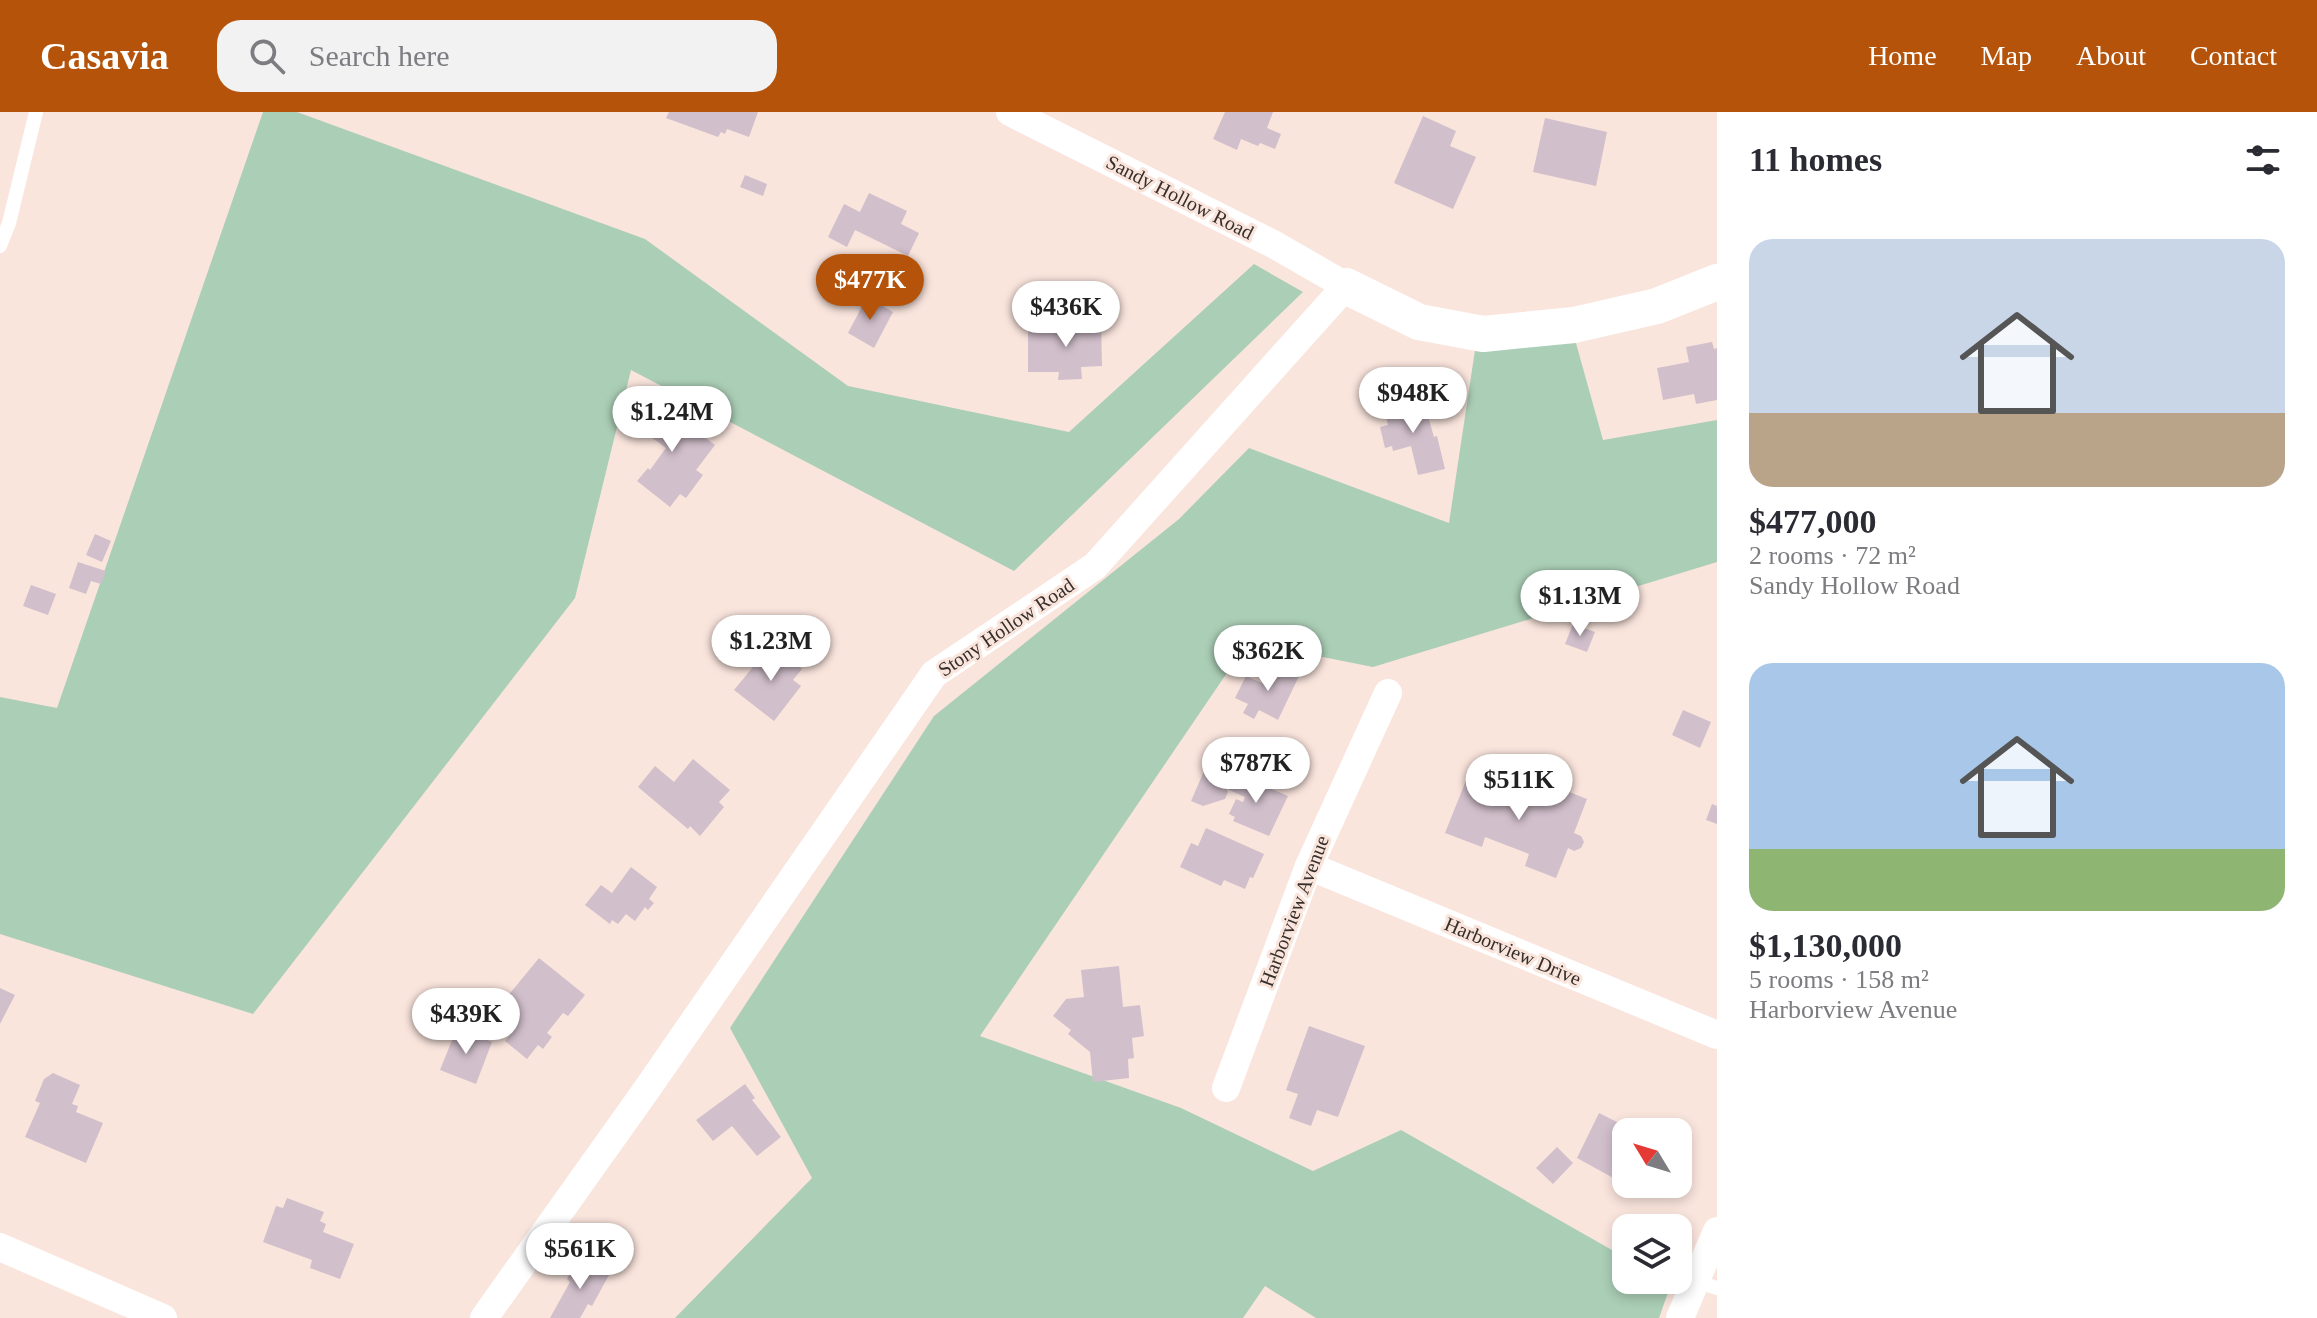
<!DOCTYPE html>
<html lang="en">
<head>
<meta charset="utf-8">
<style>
  :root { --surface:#fff; --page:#f2f2f3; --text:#2b2b33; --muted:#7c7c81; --accent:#b45309 }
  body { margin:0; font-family:"Times New Roman",serif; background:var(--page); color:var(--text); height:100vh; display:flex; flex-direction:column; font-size:30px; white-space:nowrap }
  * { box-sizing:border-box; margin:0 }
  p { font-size:26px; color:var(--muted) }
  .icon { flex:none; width:44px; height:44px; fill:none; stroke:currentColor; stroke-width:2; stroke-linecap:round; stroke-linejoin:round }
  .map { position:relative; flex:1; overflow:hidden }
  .sheet { display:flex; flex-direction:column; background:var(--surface); width:600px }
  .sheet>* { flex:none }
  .needle { width:52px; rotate:308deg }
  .buttons { position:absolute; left:1612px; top:1006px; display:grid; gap:16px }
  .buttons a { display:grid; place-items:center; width:80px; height:80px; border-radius:16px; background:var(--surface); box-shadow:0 4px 12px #0003; font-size:40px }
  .price { position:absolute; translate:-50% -68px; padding:0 18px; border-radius:28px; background:#fff; color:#222; font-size:26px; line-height:52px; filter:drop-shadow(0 2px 4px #0008) }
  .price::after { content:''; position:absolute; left:50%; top:48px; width:24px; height:18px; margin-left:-12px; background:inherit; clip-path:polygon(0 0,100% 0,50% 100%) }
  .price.selected { background:var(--accent); color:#fff }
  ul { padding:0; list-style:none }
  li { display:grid; align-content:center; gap:16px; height:424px; padding:0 32px }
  li span { display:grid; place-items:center; height:248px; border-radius:24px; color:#555 }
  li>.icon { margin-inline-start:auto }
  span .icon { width:144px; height:144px; fill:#fffc; stroke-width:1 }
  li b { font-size:34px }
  h2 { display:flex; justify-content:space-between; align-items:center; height:96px; padding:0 32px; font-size:34px }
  header { display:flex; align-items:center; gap:48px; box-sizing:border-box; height:112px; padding:0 40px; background:var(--accent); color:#fff }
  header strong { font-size:38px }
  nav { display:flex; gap:44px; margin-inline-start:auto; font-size:28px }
  .search { width:560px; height:72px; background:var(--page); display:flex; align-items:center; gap:20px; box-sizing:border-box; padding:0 28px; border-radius:24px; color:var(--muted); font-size:30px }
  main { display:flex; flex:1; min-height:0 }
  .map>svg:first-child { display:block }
  .green { fill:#abceb6 }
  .building { fill:#d1bfcb }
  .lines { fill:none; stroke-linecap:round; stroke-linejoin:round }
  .service { stroke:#fff; stroke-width:14 }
  .minor { stroke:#fff; stroke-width:28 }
  .tertiary { stroke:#fff; stroke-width:36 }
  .labels { text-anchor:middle; stroke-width:6; stroke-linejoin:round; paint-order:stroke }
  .street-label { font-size:20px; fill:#362e2b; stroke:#fae5dd }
</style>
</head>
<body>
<header>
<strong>Casavia</strong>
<div class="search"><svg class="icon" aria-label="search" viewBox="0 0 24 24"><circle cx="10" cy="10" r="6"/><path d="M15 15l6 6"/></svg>Search here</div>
<nav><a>Home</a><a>Map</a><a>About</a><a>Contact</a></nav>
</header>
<main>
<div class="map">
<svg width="1717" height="1206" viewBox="0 0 1717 1206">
  <rect width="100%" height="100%" fill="#fae5dd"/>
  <g class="green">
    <polygon points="263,0 297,0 645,127 848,274 1069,320 1254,152 1303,180 1014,459 631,258 575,486 253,902 0,822 0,585 57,596"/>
    <polygon points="1574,224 1603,328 1717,308 1717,450 1373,555 1248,530 980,924 1181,996 1313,1059 1401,1018 1626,1146 1626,1168 1664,1168 1671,1172 1659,1206 1316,1206 1265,1174 1243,1206 675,1206 812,1066 730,916 934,604 1179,407 1249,336 1449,411 1475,238"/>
  </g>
  <g class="building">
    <polygon points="669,0 758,0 749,25 727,17 725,22 721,20 718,25 666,6"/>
    <polygon points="1225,0 1273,0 1267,16 1281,22 1275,37 1260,31 1258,34 1241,27 1237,38 1213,27"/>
    <polygon points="1423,4 1456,19 1450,34 1476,45 1453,97 1394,71"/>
    <polygon points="1545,6 1607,20 1596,74 1533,60"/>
    <polygon points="745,63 767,72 763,84 740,75"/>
    <polygon points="869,81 907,99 901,112 919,121 908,144 855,118 847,135 828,125 844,92 860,100"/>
    <polygon points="867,185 893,200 874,236 848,221"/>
    <polygon points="1070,207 1101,209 1102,254 1081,255 1082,267 1058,268 1059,260 1028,260 1028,218 1070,218"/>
    <polygon points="1712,230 1714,237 1717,236 1717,288 1696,292 1694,282 1663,288 1657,256 1689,250 1686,235"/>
    <polygon points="652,286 715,333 696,358 703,363 686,386 680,382 670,395 637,369 648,356 650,358 666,336 633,312"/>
    <polygon points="1423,287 1434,325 1437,324 1445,357 1418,363 1411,334 1393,339 1392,334 1385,336 1380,315 1388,313 1384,295"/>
    <polygon points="95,422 111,429 102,450 86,443"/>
    <polygon points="78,450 106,459 101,472 91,469 86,482 69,476"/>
    <polygon points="31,473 56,482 48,503 23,494"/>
    <polygon points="1573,512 1595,520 1587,540 1565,532"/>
    <polygon points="771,533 802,557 793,568 801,574 774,609 734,578"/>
    <polygon points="1275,551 1299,564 1278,608 1259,598 1254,607 1243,601 1248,592 1235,586 1246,564 1264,572"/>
    <polygon points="1683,598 1711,610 1700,636 1672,623"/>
    <polygon points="693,647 730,678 719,690 724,695 700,724 690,714 688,717 638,675 655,654 674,670"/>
    <polygon points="1216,653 1228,680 1225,687 1203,694 1191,689 1204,659"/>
    <polygon points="1234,661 1288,684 1269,724 1233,709 1235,705 1229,702 1236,687 1243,690 1245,685 1227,677"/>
    <polygon points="1469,661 1547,691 1554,674 1587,687 1574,721 1581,724 1584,730 1581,736 1574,739 1568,736 1556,766 1525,754 1529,742 1485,725 1482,735 1445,721"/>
    <polygon points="1712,692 1717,694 1717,712 1706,708"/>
    <polygon points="1206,716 1264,742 1253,766 1250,765 1245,777 1224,768 1221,774 1180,755 1191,731 1198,734"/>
    <polygon points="631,755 657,775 649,787 654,791 648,798 645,795 635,809 626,802 618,812 612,808 610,812 585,793 601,773 612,781"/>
    <polygon points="539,846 585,883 568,904 563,901 547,921 552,925 543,937 538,933 527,947 505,929 516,915 488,894 499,879 507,885"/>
    <polygon points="1119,854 1123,895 1140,893 1144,924 1132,926 1134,946 1128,947 1129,966 1093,970 1090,940 1068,922 1071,918 1053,904 1066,887 1084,885 1081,858"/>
    <polygon points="0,876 15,883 0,912"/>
    <polygon points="1309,914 1365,934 1338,1005 1317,998 1311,1014 1289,1006 1298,982 1286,978"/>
    <polygon points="457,916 492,930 476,972 440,958"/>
    <polygon points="53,961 80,973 72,992 78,994 76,1000 103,1011 86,1051 25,1025 40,991 35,989 44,967"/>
    <polygon points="745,972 755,986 752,988 781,1025 757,1044 732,1014 713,1029 696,1008"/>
    <polygon points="1599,1001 1625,1014 1622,1019 1626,1022 1626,1073 1577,1046"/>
    <polygon points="1557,1035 1573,1051 1553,1072 1536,1056"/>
    <polygon points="287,1086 324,1100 320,1109 326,1112 323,1120 354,1132 340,1167 310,1156 312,1148 263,1130 276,1094 283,1096"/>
    <polygon points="578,1147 609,1163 592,1194 588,1192 580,1206 550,1206 570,1170 567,1167"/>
  </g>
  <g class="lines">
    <g class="service">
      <polyline points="0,134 9,111 36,0"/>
      <polyline points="1695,1169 1717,1176"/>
    </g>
    <g class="minor">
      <polyline points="1309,754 1717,923"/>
      <polyline points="1226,976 1309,754 1388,581"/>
      <polyline points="0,1135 163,1206"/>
      <polyline points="484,1206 647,977 934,562 1095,454 1346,174 1275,133 1010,0"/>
      <polyline points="1680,1206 1717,1119"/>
    </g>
    <polyline class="tertiary" points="1346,174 1419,210 1483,222 1574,213 1657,194 1717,170"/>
  </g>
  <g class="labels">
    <g class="street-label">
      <text transform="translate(1180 85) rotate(27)" y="7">Sandy Hollow Road</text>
      <text transform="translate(1006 515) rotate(-34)" y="7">Stony Hollow Road</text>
      <text transform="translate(1294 799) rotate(-69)" y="7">Harborview Avenue</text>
      <text transform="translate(1513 839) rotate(23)" y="7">Harborview Drive</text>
    </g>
  </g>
</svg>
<div class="buttons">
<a><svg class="needle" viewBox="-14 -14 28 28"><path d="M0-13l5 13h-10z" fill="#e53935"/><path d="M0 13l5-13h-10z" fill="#7c7c81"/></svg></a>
<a><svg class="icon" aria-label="layers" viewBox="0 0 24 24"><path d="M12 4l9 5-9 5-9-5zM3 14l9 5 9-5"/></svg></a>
</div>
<b class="price selected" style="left:870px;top:210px">$477K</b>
<b class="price" style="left:1066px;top:237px">$436K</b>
<b class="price" style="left:1413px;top:323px">$948K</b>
<b class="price" style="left:672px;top:342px">$1.24M</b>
<b class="price" style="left:1580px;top:526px">$1.13M</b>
<b class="price" style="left:771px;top:571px">$1.23M</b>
<b class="price" style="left:1268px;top:581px">$362K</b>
<b class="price" style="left:1256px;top:693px">$787K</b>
<b class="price" style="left:1519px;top:710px">$511K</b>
<b class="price" style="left:466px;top:944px">$439K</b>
<b class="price" style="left:580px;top:1179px">$561K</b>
</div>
<section class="sheet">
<h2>11 homes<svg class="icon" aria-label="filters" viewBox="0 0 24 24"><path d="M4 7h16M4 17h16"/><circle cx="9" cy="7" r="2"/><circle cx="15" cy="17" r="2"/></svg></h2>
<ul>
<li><span style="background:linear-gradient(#c9d6e8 70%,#b9a48a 0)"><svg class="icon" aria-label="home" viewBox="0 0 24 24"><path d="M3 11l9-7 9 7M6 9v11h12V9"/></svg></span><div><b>$477,000</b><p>2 rooms · 72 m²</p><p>Sandy Hollow Road</p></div></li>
<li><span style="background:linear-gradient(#a9c7e8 75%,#8fb573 0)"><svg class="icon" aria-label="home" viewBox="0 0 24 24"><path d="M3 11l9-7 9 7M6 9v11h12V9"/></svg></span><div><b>$1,130,000</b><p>5 rooms · 158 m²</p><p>Harborview Avenue</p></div></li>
</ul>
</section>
</main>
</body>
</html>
